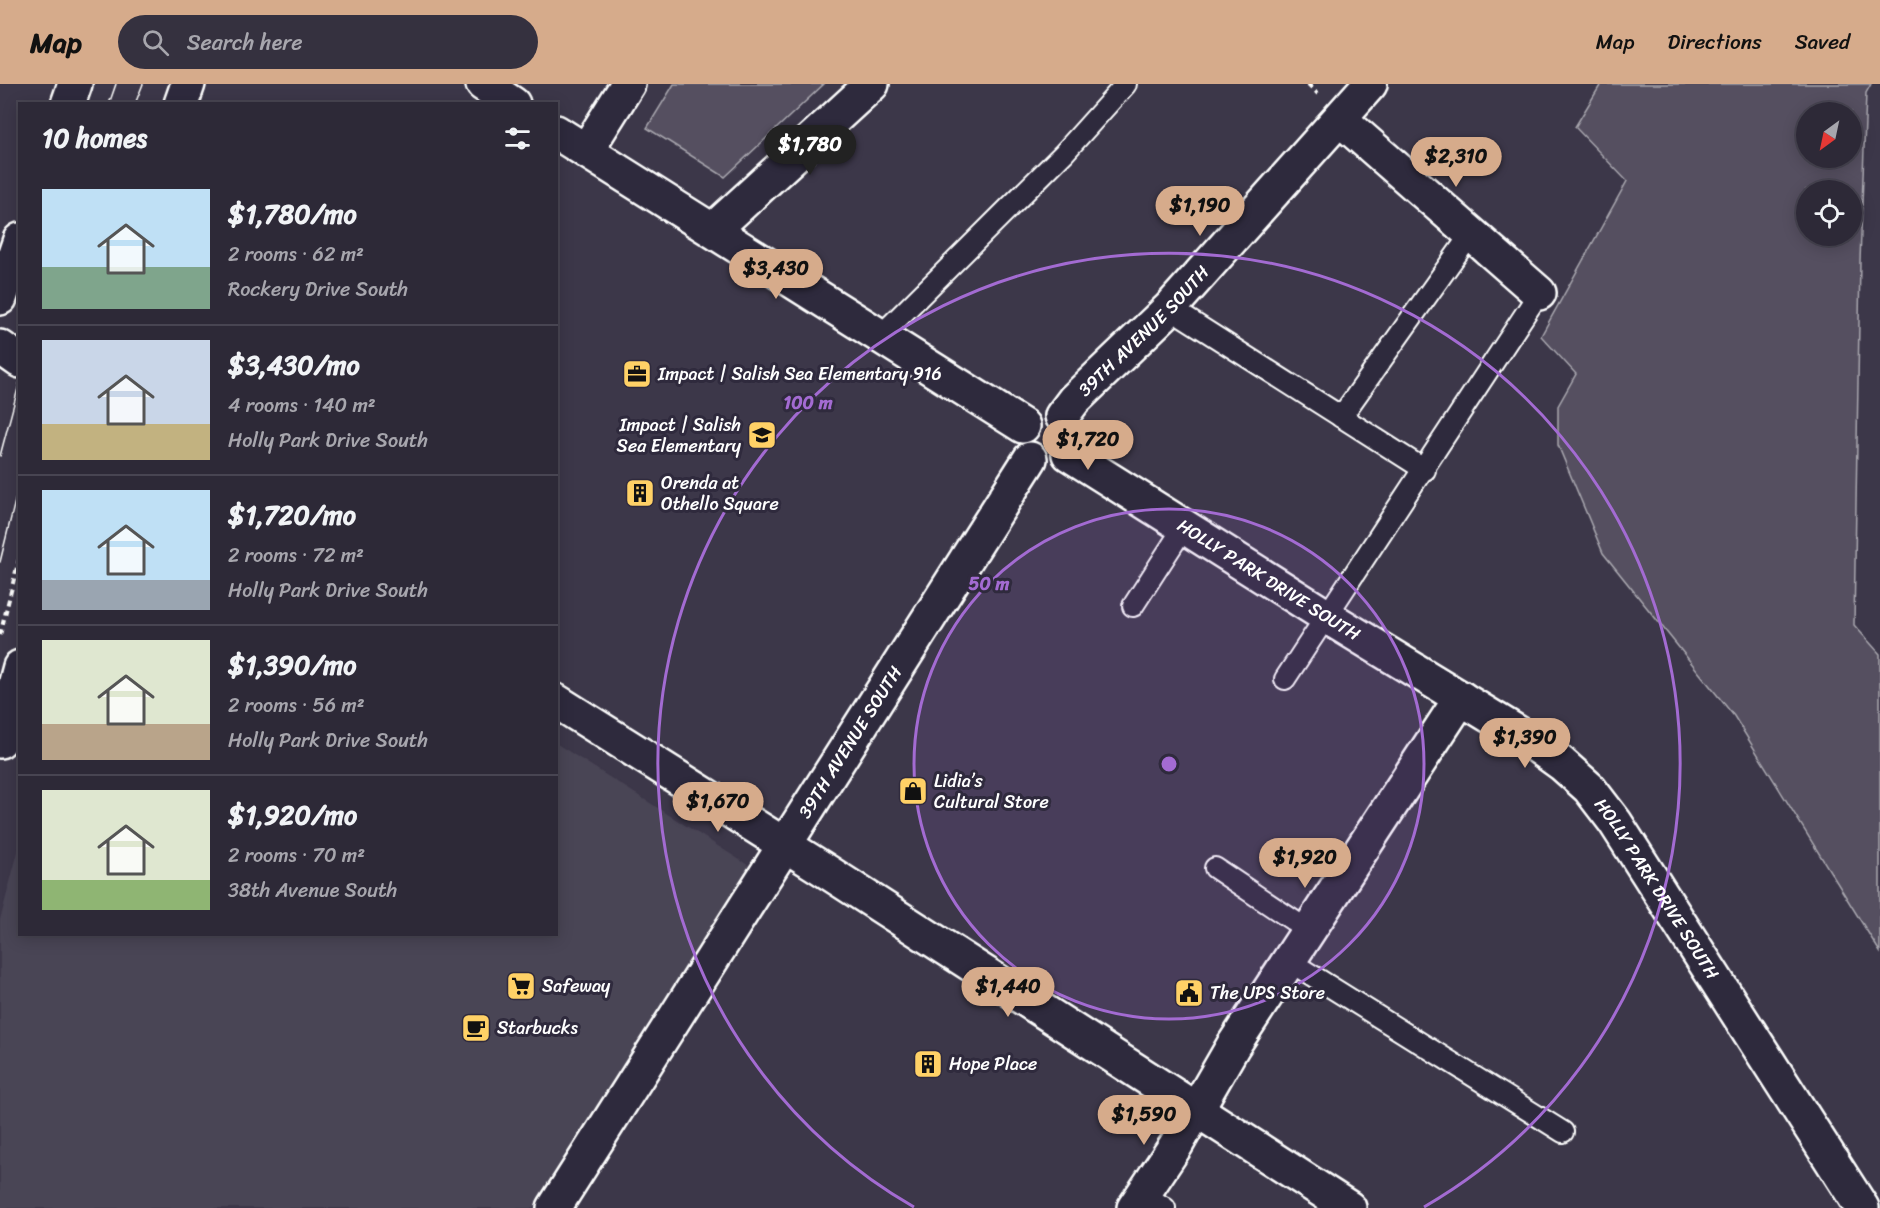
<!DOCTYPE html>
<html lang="en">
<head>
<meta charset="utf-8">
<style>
  :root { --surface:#2d2937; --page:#35313f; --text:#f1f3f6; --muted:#a7a6ad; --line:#484552; --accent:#d6ab8b }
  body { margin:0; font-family:Sriracha,sans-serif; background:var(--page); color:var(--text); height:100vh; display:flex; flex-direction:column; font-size:22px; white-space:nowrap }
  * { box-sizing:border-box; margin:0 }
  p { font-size:20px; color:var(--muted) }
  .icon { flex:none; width:33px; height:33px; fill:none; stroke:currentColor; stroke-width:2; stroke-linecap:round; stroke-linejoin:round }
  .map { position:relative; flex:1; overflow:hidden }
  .side { position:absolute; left:18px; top:18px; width:540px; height:834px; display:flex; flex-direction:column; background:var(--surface); border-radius:0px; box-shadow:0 3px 15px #0003,0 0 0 2px var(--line) }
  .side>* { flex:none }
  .needle { width:39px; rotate:213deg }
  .buttons { position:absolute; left:1796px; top:18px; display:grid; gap:12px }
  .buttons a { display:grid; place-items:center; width:66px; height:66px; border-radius:50%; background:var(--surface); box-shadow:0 3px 15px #0003,0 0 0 2px var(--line); font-size:30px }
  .price { position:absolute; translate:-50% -51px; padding:0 14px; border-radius:21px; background:var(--accent); color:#111; font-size:20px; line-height:39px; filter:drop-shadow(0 2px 3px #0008) }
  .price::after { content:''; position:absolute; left:50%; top:36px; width:18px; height:14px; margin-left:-9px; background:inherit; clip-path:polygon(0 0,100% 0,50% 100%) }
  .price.selected { background:#222; color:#fff }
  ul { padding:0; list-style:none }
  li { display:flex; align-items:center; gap:18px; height:150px; padding:0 24px }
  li+li { border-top:2px solid var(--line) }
  li span { display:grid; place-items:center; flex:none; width:168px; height:120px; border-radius:0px; color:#555 }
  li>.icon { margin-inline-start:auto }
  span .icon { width:72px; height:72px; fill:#fffc; stroke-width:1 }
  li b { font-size:26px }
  h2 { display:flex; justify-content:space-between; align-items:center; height:72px; padding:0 24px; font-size:26px }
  header { display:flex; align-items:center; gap:36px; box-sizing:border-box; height:84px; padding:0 30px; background:var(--accent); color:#111 }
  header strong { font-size:28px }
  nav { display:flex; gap:33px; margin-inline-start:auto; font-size:21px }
  .search { width:420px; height:54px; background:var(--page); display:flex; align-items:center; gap:15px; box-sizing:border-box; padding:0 21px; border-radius:33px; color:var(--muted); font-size:22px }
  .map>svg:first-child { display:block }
  .built { fill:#494455 }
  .green { fill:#555060; stroke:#aaa8b0; stroke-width:1.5; fill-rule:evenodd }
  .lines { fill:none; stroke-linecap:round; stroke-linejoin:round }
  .lane-casing { stroke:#fff; stroke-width:24 }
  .street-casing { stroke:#fff; stroke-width:38 }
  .secondary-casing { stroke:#fff; stroke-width:38 }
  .path { stroke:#fff; stroke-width:4; stroke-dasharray:6 4.5; stroke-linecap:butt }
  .lane { stroke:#2f2a3d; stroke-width:20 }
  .street { stroke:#2f2a3d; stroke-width:33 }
  .secondary { stroke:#2f2a3d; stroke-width:33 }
  .tram { stroke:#fff; stroke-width:1.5 }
  .ring { fill:none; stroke:#a36bd2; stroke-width:3 }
  .labels { text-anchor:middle; stroke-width:6; stroke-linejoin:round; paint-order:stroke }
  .street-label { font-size:18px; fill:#fff; stroke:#2f2a3d }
  .poi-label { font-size:18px; fill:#fff; stroke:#2f2a3d; text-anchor:start }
  .centre { fill:#a36bd2; stroke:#2f2a3d; stroke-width:3 }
  .ring-label { font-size:18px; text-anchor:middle; font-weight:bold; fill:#a36bd2; stroke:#2f2a3d; stroke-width:6; stroke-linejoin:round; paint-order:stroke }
</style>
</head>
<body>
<header>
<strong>Map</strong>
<div class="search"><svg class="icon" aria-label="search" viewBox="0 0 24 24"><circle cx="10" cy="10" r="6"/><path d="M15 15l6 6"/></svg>Search here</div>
<nav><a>Map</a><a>Directions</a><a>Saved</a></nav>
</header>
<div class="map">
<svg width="1880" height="1124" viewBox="0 0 1880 1124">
  <rect width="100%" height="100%" fill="#3c3749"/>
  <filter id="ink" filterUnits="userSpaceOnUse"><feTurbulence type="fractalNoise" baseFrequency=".0167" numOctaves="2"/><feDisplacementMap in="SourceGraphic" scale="12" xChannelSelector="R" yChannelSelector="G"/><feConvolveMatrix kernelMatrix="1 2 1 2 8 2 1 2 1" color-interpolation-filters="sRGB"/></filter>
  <g filter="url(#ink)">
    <polygon class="built" points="557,660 751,783 534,1124 0,1124 0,836 19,764 20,850 556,850"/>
    <g class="green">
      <polygon points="674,0 824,0 725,93 647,44"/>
      <path d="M1601,0H1871L1866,9L1860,177L1854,541L1880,570V868L1734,632L1603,469L1558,361V322L1576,290L1541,252L1627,97L1575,43ZM1851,28V74H1806V28ZM1851,106V152H1806V106Z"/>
    </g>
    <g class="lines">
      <g class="lane-casing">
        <g id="lane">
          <polyline points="1170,224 1425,386"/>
          <polyline points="880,252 1064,69 1126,0"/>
          <polyline points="1341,333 1471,150"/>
          <polyline points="1133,522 1184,443"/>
          <polyline points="1285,595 1539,209"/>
          <polyline points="1215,784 1309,847"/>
          <polyline points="1289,877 1563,1048"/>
          <polyline points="1143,1110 1165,1124"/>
        </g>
      </g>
      <g class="street-casing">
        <g id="street">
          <polyline points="483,0 513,20"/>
          <polyline points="1340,35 1539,209"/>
          <polyline points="556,48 1023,342"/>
          <polyline points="586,67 628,0"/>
          <polyline points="713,146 872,0"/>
          <path id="s1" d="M1062,332L1074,316L1170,224L1370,0"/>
          <path id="s2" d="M1069,370L1326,532L1523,652L1562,680L1589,704L1615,738L1862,1124"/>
          <path id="s3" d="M554,1124L1030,375"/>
          <polyline points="1134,1124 1176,1061 1233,962 1461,614"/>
        </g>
      </g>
      <g class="secondary-casing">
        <g id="secondary">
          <polyline points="68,20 75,0"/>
          <polyline points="181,20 188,0"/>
          <polyline points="0,214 20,156"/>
          <polyline points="0,263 20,277"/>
          <polyline points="556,617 820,783 1349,1124"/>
          <polyline points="0,657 20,583"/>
        </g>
      </g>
      <g class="path">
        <polyline points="1308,0 1318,10"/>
        <polyline points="0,551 20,471"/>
      </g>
      <use href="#lane" class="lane"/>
      <use href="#street" class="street"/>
      <use href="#secondary" class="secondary"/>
      <g class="tram">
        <polyline points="109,20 116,0"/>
        <polyline points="135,20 143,0"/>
        <polyline points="0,372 20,297"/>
        <polyline points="0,478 20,397"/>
      </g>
    </g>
  </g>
  <circle cx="1169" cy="680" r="255" fill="#a36bd2" fill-opacity=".12"/>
  <g class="ring">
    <circle cx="1169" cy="680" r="255"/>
    <path d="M914 1123A511 511 0 1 1 1424 1123"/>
  </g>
  <defs>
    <g id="office-square" transform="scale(1.5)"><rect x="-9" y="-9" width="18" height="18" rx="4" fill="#ffd166" stroke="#2f2a3d"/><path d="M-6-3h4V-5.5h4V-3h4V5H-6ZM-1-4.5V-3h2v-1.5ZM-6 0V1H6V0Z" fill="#111"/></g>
    <g id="school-square" transform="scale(1.5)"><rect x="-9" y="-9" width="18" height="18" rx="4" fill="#ffd166" stroke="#2f2a3d"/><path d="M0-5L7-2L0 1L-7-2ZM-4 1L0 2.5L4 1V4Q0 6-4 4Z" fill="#111"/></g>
    <g id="building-square" transform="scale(1.5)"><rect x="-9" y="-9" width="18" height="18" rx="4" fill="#ffd166" stroke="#2f2a3d"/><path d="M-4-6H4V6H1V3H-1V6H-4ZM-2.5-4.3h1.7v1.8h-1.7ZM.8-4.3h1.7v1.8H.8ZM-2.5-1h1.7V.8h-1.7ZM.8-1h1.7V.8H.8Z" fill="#111"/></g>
    <g id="shop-square" transform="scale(1.5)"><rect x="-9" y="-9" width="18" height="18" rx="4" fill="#ffd166" stroke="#2f2a3d"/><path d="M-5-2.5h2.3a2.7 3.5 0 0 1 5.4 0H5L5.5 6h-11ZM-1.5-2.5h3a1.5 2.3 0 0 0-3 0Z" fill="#111"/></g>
    <g id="supermarket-square" transform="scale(1.5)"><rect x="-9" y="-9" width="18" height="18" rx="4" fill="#ffd166" stroke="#2f2a3d"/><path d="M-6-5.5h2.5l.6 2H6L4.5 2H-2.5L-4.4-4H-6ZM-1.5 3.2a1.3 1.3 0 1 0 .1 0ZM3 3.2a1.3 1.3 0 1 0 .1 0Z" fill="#111"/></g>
    <g id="civic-square" transform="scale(1.5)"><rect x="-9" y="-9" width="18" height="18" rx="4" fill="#ffd166" stroke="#2f2a3d"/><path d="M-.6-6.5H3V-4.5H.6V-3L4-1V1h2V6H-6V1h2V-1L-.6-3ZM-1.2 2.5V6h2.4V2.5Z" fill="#111"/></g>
    <g id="cafe-square" transform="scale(1.5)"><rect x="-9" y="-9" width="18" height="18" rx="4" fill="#ffd166" stroke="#2f2a3d"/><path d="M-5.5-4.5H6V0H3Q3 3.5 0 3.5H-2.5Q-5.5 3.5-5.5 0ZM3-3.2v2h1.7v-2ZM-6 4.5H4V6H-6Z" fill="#111"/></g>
  </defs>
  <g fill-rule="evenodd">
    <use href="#office-square" x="637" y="290"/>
    <use href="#school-square" x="762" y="351"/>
    <use href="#building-square" x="640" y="409"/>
    <use href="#shop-square" x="913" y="707"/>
    <use href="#supermarket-square" x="521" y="902"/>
    <use href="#civic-square" x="1189" y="909"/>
    <use href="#cafe-square" x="476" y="944"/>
    <use href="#building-square" x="928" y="980"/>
  </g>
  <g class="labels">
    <g class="street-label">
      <text dy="6" stroke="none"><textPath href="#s1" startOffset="118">39TH AVENUE SOUTH</textPath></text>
      <text dy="6" stroke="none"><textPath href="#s2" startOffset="236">HOLLY PARK DRIVE SOUTH</textPath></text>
      <text dy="6" stroke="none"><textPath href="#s3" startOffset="552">39TH AVENUE SOUTH</textPath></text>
      <text dy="6" stroke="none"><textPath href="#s2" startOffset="740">HOLLY PARK DRIVE SOUTH</textPath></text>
    </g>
    <g class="poi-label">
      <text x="658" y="296">Impact | Salish Sea Elementary 916</text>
      <text x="741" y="347" text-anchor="end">Impact | Salish<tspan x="741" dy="21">Sea Elementary</tspan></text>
      <text x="661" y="405">Orenda at<tspan x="661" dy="21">Othello Square</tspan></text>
      <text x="934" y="703">Lidia’s<tspan x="934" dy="21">Cultural Store</tspan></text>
      <text x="542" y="908">Safeway</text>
      <text x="1210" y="915">The UPS Store</text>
      <text x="497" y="950">Starbucks</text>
      <text x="949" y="986">Hope Place</text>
    </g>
  </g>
  <circle cx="1169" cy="680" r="9" class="centre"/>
  <g class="ring-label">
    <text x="808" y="325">100 m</text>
    <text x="989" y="506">50 m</text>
  </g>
</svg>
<div class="buttons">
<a><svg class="needle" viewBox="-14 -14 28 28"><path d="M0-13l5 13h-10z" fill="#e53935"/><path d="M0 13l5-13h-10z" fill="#a7a6ad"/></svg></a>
<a><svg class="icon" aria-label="locate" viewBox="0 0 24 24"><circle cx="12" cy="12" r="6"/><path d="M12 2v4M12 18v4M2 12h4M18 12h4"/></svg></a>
</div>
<b class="price selected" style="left:810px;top:92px">$1,780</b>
<b class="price" style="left:1456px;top:104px">$2,310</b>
<b class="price" style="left:1200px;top:153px">$1,190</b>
<b class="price" style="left:776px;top:216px">$3,430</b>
<b class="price" style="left:1088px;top:387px">$1,720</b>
<b class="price" style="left:1525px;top:685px">$1,390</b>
<b class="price" style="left:718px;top:749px">$1,670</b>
<b class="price" style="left:1305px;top:805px">$1,920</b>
<b class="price" style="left:1008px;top:934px">$1,440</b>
<b class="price" style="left:1144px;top:1062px">$1,590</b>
<section class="side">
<h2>10 homes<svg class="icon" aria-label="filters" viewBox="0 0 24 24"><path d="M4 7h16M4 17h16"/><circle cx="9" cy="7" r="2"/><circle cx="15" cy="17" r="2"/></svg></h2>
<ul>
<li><span style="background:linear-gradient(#bfe0f5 65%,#7fa58c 0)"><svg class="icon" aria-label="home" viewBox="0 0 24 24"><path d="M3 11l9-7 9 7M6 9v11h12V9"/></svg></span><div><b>$1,780/mo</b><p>2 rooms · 62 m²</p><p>Rockery Drive South</p></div></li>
<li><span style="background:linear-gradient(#c9d6e8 70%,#c2b280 0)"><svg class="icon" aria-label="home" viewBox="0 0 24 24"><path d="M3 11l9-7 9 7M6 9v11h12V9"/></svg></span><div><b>$3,430/mo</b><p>4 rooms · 140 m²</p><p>Holly Park Drive South</p></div></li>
<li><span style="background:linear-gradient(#bfe0f5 75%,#9aa5b1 0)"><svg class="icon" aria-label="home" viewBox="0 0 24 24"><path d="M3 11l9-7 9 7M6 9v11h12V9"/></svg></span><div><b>$1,720/mo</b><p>2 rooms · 72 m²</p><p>Holly Park Drive South</p></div></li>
<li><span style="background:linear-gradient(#dfe7d0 70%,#b9a48a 0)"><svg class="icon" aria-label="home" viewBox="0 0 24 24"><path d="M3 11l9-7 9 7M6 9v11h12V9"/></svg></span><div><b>$1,390/mo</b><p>2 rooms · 56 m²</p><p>Holly Park Drive South</p></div></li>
<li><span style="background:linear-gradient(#dfe7d0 75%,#8fb573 0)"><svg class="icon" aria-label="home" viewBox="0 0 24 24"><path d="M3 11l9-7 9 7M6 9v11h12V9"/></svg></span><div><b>$1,920/mo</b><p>2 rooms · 70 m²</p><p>38th Avenue South</p></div></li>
</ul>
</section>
</div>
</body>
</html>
